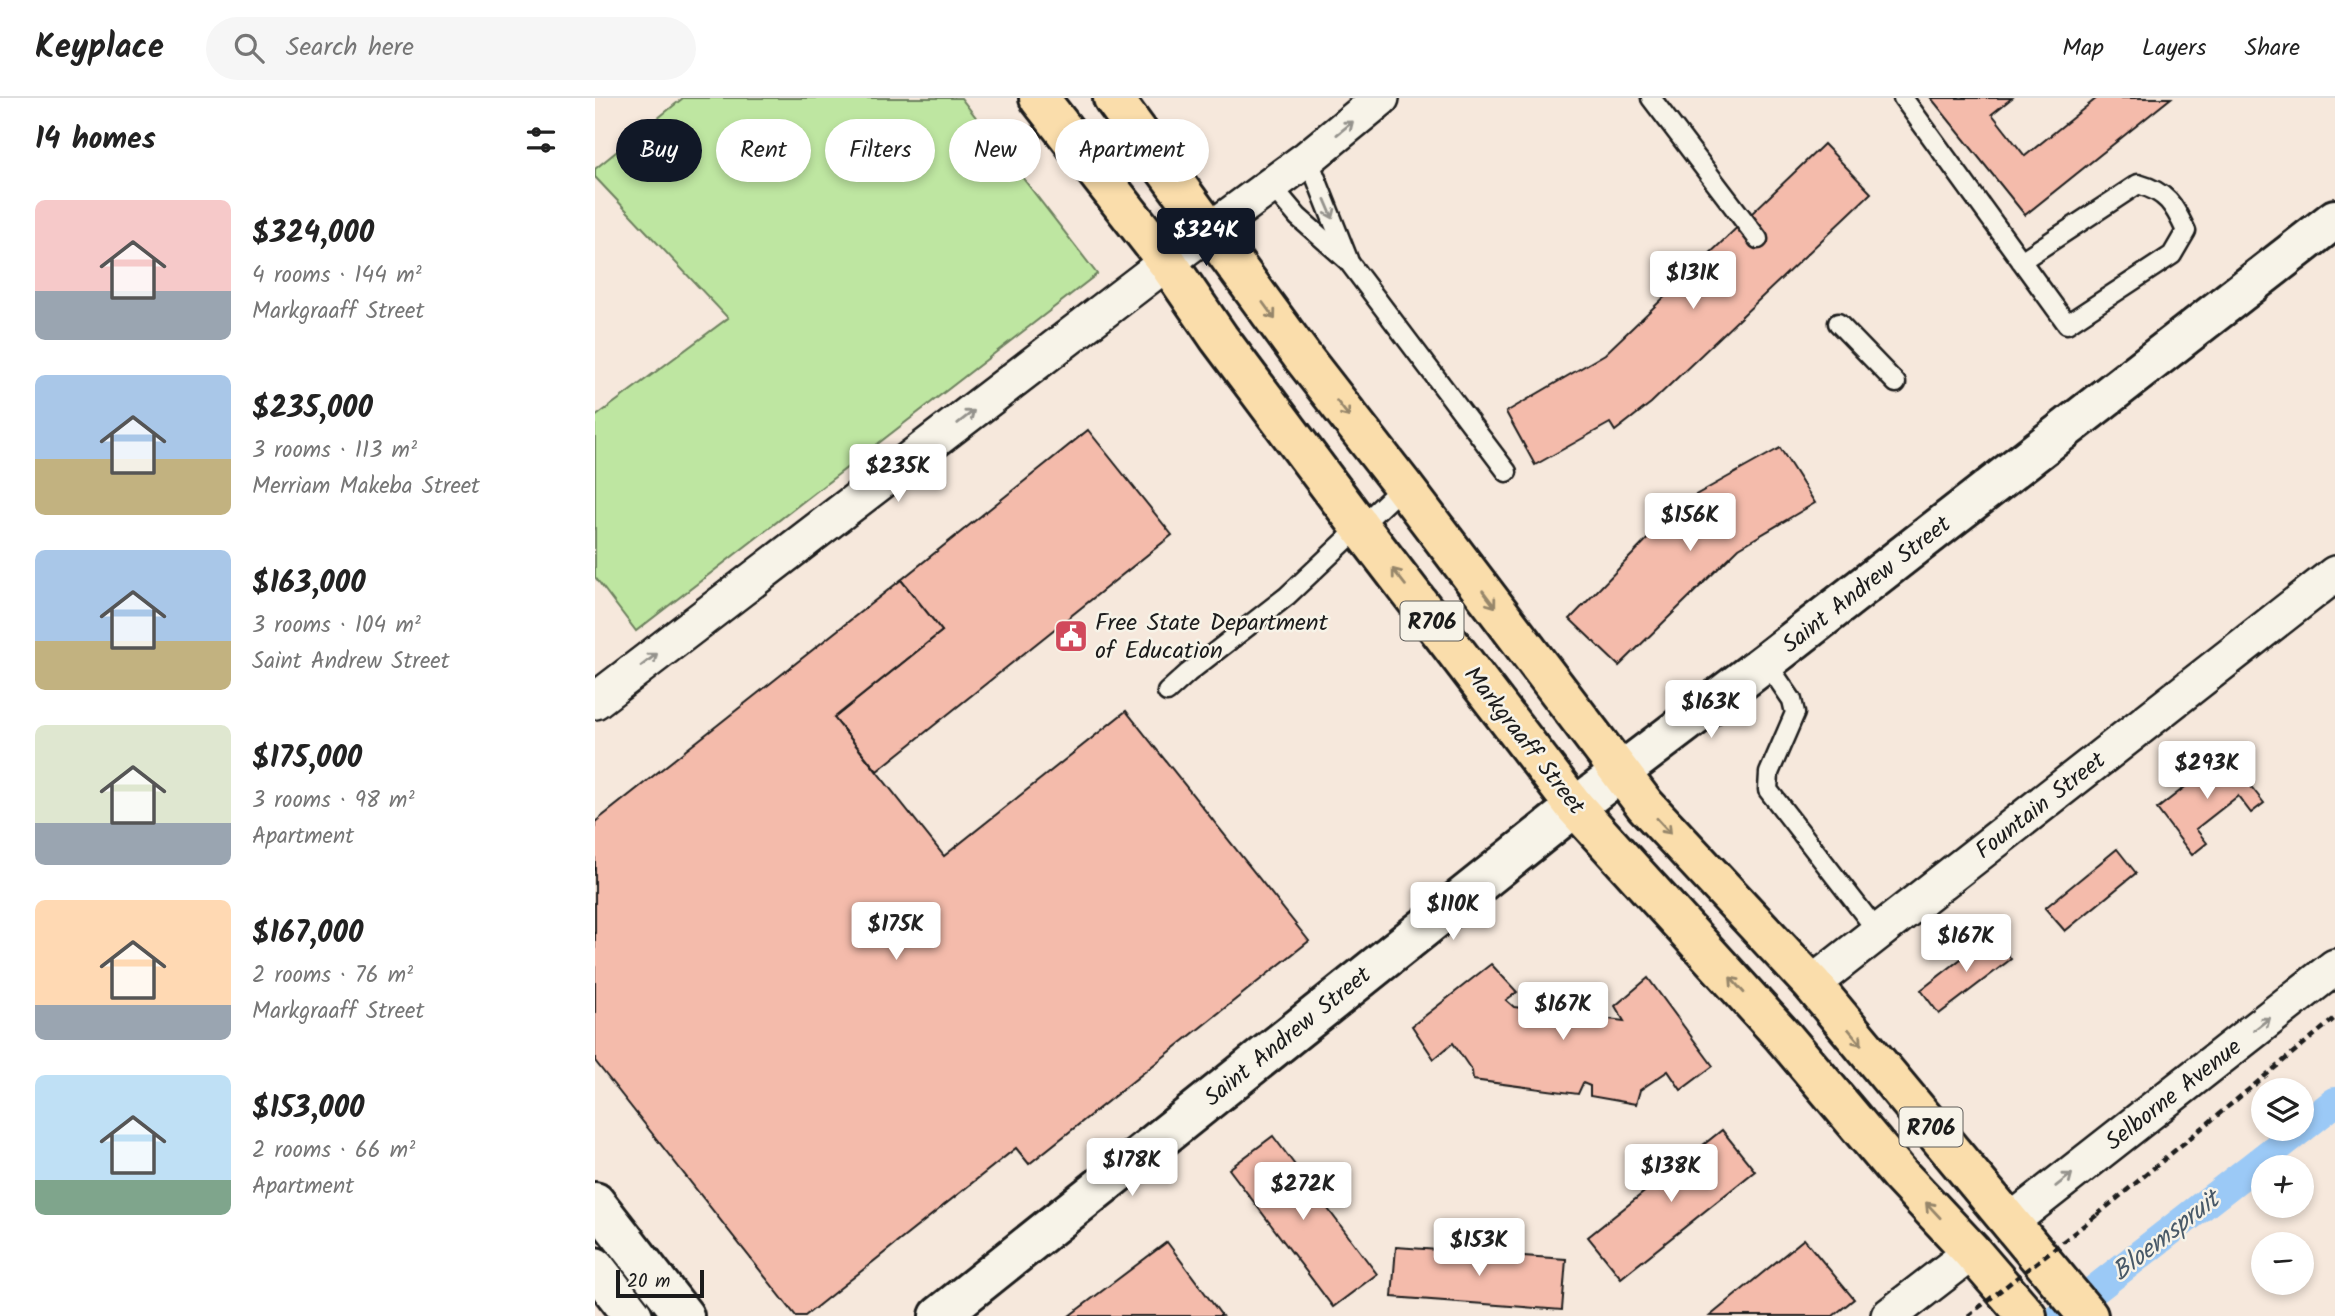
<!DOCTYPE html>
<html lang="en">
<head>
<meta charset="utf-8">
<style>
  :root { --surface:#fff; --page:#f6f6f6; --text:#222; --muted:#767676; --line:#e0e0e0; --accent:#111827 }
  body { margin:0; font-family:Kalam,sans-serif; background:var(--page); color:var(--text); height:100vh; display:flex; flex-direction:column; font-size:26px; white-space:nowrap }
  * { box-sizing:border-box; margin:0 }
  p { font-size:23px; color:var(--muted) }
  .icon { flex:none; width:38px; height:38px; fill:none; stroke:currentColor; stroke-width:2; stroke-linecap:round; stroke-linejoin:round }
  .map { position:relative; flex:1; overflow:hidden }
  .drawer { display:flex; flex-direction:column; background:var(--surface); width:595px }
  .drawer>* { flex:none }
  .banner { position:absolute; left:21px; top:21px; width:665px; height:63px; display:flex; gap:14px }
  .tools { position:absolute; left:1656px; top:980px; display:grid; gap:14px }
  .tools a { display:grid; place-items:center; width:63px; height:63px; border-radius:50%; background:var(--surface); box-shadow:0 4px 10px #0003; font-size:35px }
  .scale { position:absolute; left:21px; bottom:18px; width:88px; box-sizing:border-box; padding-left:7px; border:4px solid #1c1c1c; border-top:0; font-size:19px; line-height:24px; white-space:nowrap; color:#1c1c1c; -webkit-text-stroke:5px #f7f3e8; paint-order:stroke }
  .price { position:absolute; translate:-50% -60px; padding:0 16px; border-radius:7px; background:#fff; color:#222; font-size:23px; line-height:46px; filter:drop-shadow(0 2px 4px #0008) }
  .price::after { content:''; position:absolute; left:50%; top:42px; width:21px; height:16px; margin-left:-10px; background:inherit; clip-path:polygon(0 0,100% 0,50% 100%) }
  .price.active { background:var(--accent); color:#fff }
  ul { padding:0; list-style:none }
  li { display:flex; align-items:center; gap:21px; height:175px; padding:0 35px }
  li span { display:grid; place-items:center; flex:none; width:196px; height:140px; border-radius:10px; color:#555 }
  li>.icon { margin-inline-start:auto }
  span .icon { width:84px; height:84px; fill:#fffc; stroke-width:1 }
  li b { font-size:30px }
  h2 { display:flex; justify-content:space-between; align-items:center; height:84px; padding:0 35px; font-size:30px }
  .chip { padding:0 24px; border-radius:32px; background:var(--surface); box-shadow:0 4px 10px #0003; font-size:24px; line-height:63px }
  .chip.active { background:var(--accent); color:#fff }
  header { display:flex; align-items:center; gap:42px; box-sizing:border-box; height:98px; padding:0 35px; background:var(--surface); border-bottom:2px solid var(--line) }
  header strong { font-size:33px }
  nav { display:flex; gap:38px; margin-inline-start:auto; font-size:24px }
  .search { width:490px; height:63px; background:var(--page); display:flex; align-items:center; gap:18px; box-sizing:border-box; padding:0 24px; border-radius:38px; color:var(--muted); font-size:26px }
  main { display:flex; flex:1; min-height:0 }
  .map>svg:first-child { display:block }
  .green { fill:#bee6a1; stroke:#6d815e; stroke-width:2 }
  .lines { fill:none; stroke-linecap:round; stroke-linejoin:round }
  .canal { stroke:#9bc9f6; stroke-width:30 }
  .building { fill:#f4bbab; stroke:#1c1c1c; stroke-width:2 }
  .service-casing { stroke:#1c1c1c; stroke-width:23 }
  .minor-casing { stroke:#1c1c1c; stroke-width:40 }
  .tertiary-casing { stroke:#1c1c1c; stroke-width:44 }
  .primary-casing { stroke:#1c1c1c; stroke-width:44 }
  .path { stroke:#1c1c1c; stroke-width:4.5; stroke-dasharray:7 5; stroke-linecap:butt }
  .service { stroke:#f7f3e8; stroke-width:18 }
  .minor { stroke:#f7f3e8; stroke-width:35 }
  .tertiary { stroke:#f7f3e8; stroke-width:38 }
  .primary { stroke:#faddab; stroke-width:38 }
  .path-bridge { stroke:#1c1c1c; stroke-width:4.5; stroke-dasharray:7 5; stroke-linecap:butt }
  .oneway { stroke:#94928c }
  .oneway2 { stroke:#96866b }
  .labels { text-anchor:middle; stroke-width:5; stroke-linejoin:round; paint-order:stroke }
  .shield { fill:#f7f3e8; stroke:#5e5c59; stroke-width:2 }
  .shield-label { font-size:23px; font-weight:bold; fill:#1c1c1c }
  .street-label { font-size:24px; fill:#1c1c1c; stroke:#f7f3e8 }
  .poi-label { font-size:24px; fill:#1c1c1c; stroke:#f7f3e8; text-anchor:start }
  .water-label { font-size:26px; font-style:italic; fill:#485968; stroke:#f7f3e8 }
</style>
</head>
<body>
<header>
<strong>Keyplace</strong>
<div class="search"><svg class="icon" aria-label="search" viewBox="0 0 24 24"><circle cx="10" cy="10" r="6"/><path d="M15 15l6 6"/></svg>Search here</div>
<nav><a>Map</a><a>Layers</a><a>Share</a></nav>
</header>
<main>
<section class="drawer">
<h2>14 homes<svg class="icon" aria-label="filters" viewBox="0 0 24 24"><path d="M4 7h16M4 17h16"/><circle cx="9" cy="7" r="2"/><circle cx="15" cy="17" r="2"/></svg></h2>
<ul>
<li><span style="background:linear-gradient(#f6c9c9 65%,#9aa5b1 0)"><svg class="icon" aria-label="home" viewBox="0 0 24 24"><path d="M3 11l9-7 9 7M6 9v11h12V9"/></svg></span><div><b>$324,000</b><p>4 rooms · 144 m²</p><p>Markgraaff Street</p></div></li>
<li><span style="background:linear-gradient(#a9c7e8 60%,#c2b280 0)"><svg class="icon" aria-label="home" viewBox="0 0 24 24"><path d="M3 11l9-7 9 7M6 9v11h12V9"/></svg></span><div><b>$235,000</b><p>3 rooms · 113 m²</p><p>Merriam Makeba Street</p></div></li>
<li><span style="background:linear-gradient(#a9c7e8 65%,#c2b280 0)"><svg class="icon" aria-label="home" viewBox="0 0 24 24"><path d="M3 11l9-7 9 7M6 9v11h12V9"/></svg></span><div><b>$163,000</b><p>3 rooms · 104 m²</p><p>Saint Andrew Street</p></div></li>
<li><span style="background:linear-gradient(#dfe7d0 70%,#9aa5b1 0)"><svg class="icon" aria-label="home" viewBox="0 0 24 24"><path d="M3 11l9-7 9 7M6 9v11h12V9"/></svg></span><div><b>$175,000</b><p>3 rooms · 98 m²</p><p>Apartment</p></div></li>
<li><span style="background:linear-gradient(#ffd9b3 75%,#9aa5b1 0)"><svg class="icon" aria-label="home" viewBox="0 0 24 24"><path d="M3 11l9-7 9 7M6 9v11h12V9"/></svg></span><div><b>$167,000</b><p>2 rooms · 76 m²</p><p>Markgraaff Street</p></div></li>
<li><span style="background:linear-gradient(#bfe0f5 75%,#7fa58c 0)"><svg class="icon" aria-label="home" viewBox="0 0 24 24"><path d="M3 11l9-7 9 7M6 9v11h12V9"/></svg></span><div><b>$153,000</b><p>2 rooms · 66 m²</p><p>Apartment</p></div></li>
</ul>
</section>
<div class="map">
<svg width="1740" height="1218" viewBox="0 0 1740 1218">
  <rect width="100%" height="100%" fill="#f6e8dc"/>
  <filter id="ink" filterUnits="userSpaceOnUse"><feTurbulence type="fractalNoise" baseFrequency=".0143" numOctaves="2"/><feDisplacementMap in="SourceGraphic" scale="14" xChannelSelector="R" yChannelSelector="G"/><feConvolveMatrix kernelMatrix="1 2 1 2 8 2 1 2 1" color-interpolation-filters="sRGB"/></filter>
  <g filter="url(#ink)">
    <polygon class="green" points="88,0 366,0 502,176 41,533 0,479 0,319 133,220 0,79 0,71"/>
    <g class="lines">
      <g class="canal">
        <polyline points="1706,1031 1740,1004"/>
        <polyline points="1466,1218 1706,1031"/>
      </g>
    </g>
    <g class="building">
      <polygon points="1336,0 1417,0 1397,16 1430,58 1502,0 1576,0 1430,117"/>
      <polygon points="1229,46 1276,95 1056,305 1020,333 1015,325 940,367 911,314 1010,256"/>
      <polygon points="493,332 577,437 282,673 239,620 347,533 306,482"/>
      <polygon points="1185,350 1220,405 1144,450 1024,568 975,521 1088,404"/>
      <polygon points="306,482 347,533 239,620 349,758 531,613 714,843 434,1066 421,1050 210,1218 201,1218 0,963 0,724"/>
      <polygon points="1631,657 1669,705 1656,715 1643,698 1601,731 1612,745 1597,757 1562,711"/>
      <polygon points="1522,751 1541,775 1470,833 1450,810"/>
      <polygon points="1398,836 1416,861 1344,916 1326,892"/>
      <polygon points="896,866 922,894 911,902 919,909 1029,923 1020,908 1053,880 1118,968 1086,992 1073,973 1045,992 1041,1006 995,998 995,988 988,985 983,996 878,982 877,973 858,945 839,961 817,928"/>
      <polygon points="1127,1032 1160,1073 1026,1180 993,1139"/>
      <polygon points="678,1038 782,1176 738,1209 634,1071"/>
      <polygon points="1209,1141 1259,1201 1238,1218 1115,1218"/>
      <polygon points="572,1144 627,1218 474,1218"/>
      <polygon points="801,1149 971,1161 967,1212 797,1199"/>
    </g>
    <g class="lines">
      <g class="service-casing">
        <g id="service">
          <polyline points="1056,0 1163,141"/>
          <path d="M1308,0L1472,226L1577,157L1591,133C1579,107 1572,94 1543,86L1426,163"/>
          <polyline points="713,60 753,161"/>
          <polyline points="676,87 703,119 753,163 912,374"/>
          <polyline points="1243,225 1301,285"/>
          <polyline points="1171,564 1197,602 1200,615 1174,675 1173,692 1283,834"/>
          <polyline points="572,594 593,575 692,498 808,388"/>
        </g>
      </g>
      <g class="minor-casing">
        <g id="minor">
          <polyline points="0,603 572,164 713,60 786,0"/>
          <polyline points="1217,886 1740,476"/>
          <polyline points="1415,1124 1740,869"/>
          <polyline points="1294,1218 1377,1154"/>
        </g>
      </g>
      <g class="tertiary-casing">
        <g id="tertiary">
          <polyline points="0,1104 89,1218"/>
          <polyline points="0,1169 38,1218"/>
          <polyline points="344,1218 980,709 1171,564 1740,121"/>
        </g>
      </g>
      <g class="primary-casing">
        <g id="primary">
          <polyline points="444,0 572,164 624,240 766,430 980,709 1188,938 1305,1077 1377,1154 1432,1218"/>
          <polyline points="518,0 706,257 808,388 1050,707 1217,886 1493,1218"/>
        </g>
      </g>
      <polyline class="path" points="1502,1117 1740,920"/>
      <use href="#service" class="service"/>
      <use href="#minor" class="minor"/>
      <use href="#tertiary" class="tertiary"/>
      <use href="#primary" class="primary"/>
      <polyline class="path-bridge" points="1373,1218 1502,1117"/>
    </g>
    <defs><path id="oneway-shaft" d="M-6 0H5M1.5-3L5.5 0L1.5 3" fill="none" stroke-width="1.6" stroke-linecap="round" stroke-linejoin="round" transform="scale(1.75)"/></defs>
    <g class="oneway">
      <use href="#oneway-shaft" transform="translate(750 30) rotate(-39)"/>
      <use href="#oneway-shaft" transform="translate(734 111) rotate(67)"/>
      <use href="#oneway-shaft" transform="translate(371 319) rotate(-38)"/>
      <use href="#oneway-shaft" transform="translate(54 562) rotate(-38)"/>
      <use href="#oneway-shaft" transform="translate(1667 926) rotate(-38)"/>
      <use href="#oneway-shaft" transform="translate(1469 1082) rotate(-38)"/>
    </g>
    <g class="oneway2">
      <use href="#oneway-shaft" transform="translate(674 213) rotate(54)"/>
      <use href="#oneway-shaft" transform="translate(748 311) rotate(52)"/>
      <use href="#oneway-shaft" transform="translate(804 479) rotate(-128)"/>
      <use href="#oneway-shaft" transform="translate(894 501) rotate(53)"/>
      <use href="#oneway-shaft" transform="translate(1069 728) rotate(47)"/>
      <use href="#oneway-shaft" transform="translate(1142 887) rotate(-132)"/>
      <use href="#oneway-shaft" transform="translate(1260 939) rotate(50)"/>
      <use href="#oneway-shaft" transform="translate(1338 1112) rotate(-133)"/>
    </g>
  </g>
  <defs>
    <g id="civic-square" transform="scale(1.75)"><rect x="-9" y="-9" width="18" height="18" rx="4" fill="#d1495b" stroke="#f7f3e8"/><path d="M-.6-6.5H3V-4.5H.6V-3L4-1V1h2V6H-6V1h2V-1L-.6-3ZM-1.2 2.5V6h2.4V2.5Z" fill="#fff"/></g>
  </defs>
  <g fill-rule="evenodd">
    <use href="#civic-square" x="476" y="538"/>
  </g>
  <g class="labels">
    <g class="shield">
      <rect x="805.5" y="503.5" width="63" height="39" rx="5"/>
      <rect x="1304.5" y="1009.5" width="63" height="39" rx="5"/>
    </g>
    <g class="shield-label">
      <text x="837" y="531">R706</text>
      <text x="1336" y="1037">R706</text>
    </g>
    <g class="street-label">
      <text transform="translate(1271 486) rotate(-38)" y="8">Saint Andrew Street</text>
      <text transform="translate(930 642) rotate(52)" y="8">Markgraaff Street</text>
      <text transform="translate(1445 707) rotate(-38)" y="8">Fountain Street</text>
      <text transform="translate(692 938) rotate(-39)" y="8">Saint Andrew Street</text>
      <text transform="translate(1578 996) rotate(-38)" y="8">Selborne Avenue</text>
    </g>
    <g class="poi-label">
      <text x="500" y="532">Free State Department<tspan x="500" dy="28">of Education</tspan></text>
    </g>
    <g class="water-label">
      <text transform="translate(1570 1137) rotate(-38)" y="9">Bloemspruit</text>
    </g>
  </g>
</svg>
<div class="tools">
<a><svg class="icon" aria-label="layers" viewBox="0 0 24 24"><path d="M12 4l9 5-9 5-9-5zM3 14l9 5 9-5"/></svg></a>
<a>+</a>
<a>−</a>
</div>
<div class="scale">20 m</div>
<b class="price active" style="left:611px;top:170px">$324K</b>
<b class="price" style="left:1098px;top:213px">$131K</b>
<b class="price" style="left:303px;top:406px">$235K</b>
<b class="price" style="left:1095px;top:455px">$156K</b>
<b class="price" style="left:1116px;top:642px">$163K</b>
<b class="price" style="left:1612px;top:703px">$293K</b>
<b class="price" style="left:858px;top:844px">$110K</b>
<b class="price" style="left:301px;top:864px">$175K</b>
<b class="price" style="left:1371px;top:876px">$167K</b>
<b class="price" style="left:968px;top:944px">$167K</b>
<b class="price" style="left:537px;top:1100px">$178K</b>
<b class="price" style="left:1076px;top:1106px">$138K</b>
<b class="price" style="left:708px;top:1124px">$272K</b>
<b class="price" style="left:884px;top:1180px">$153K</b>
<div class="banner">
<a class="chip active">Buy</a>
<a class="chip">Rent</a>
<a class="chip">Filters</a>
<a class="chip">New</a>
<a class="chip">Apartment</a>
</div>
</div>
</main>
</body>
</html>
